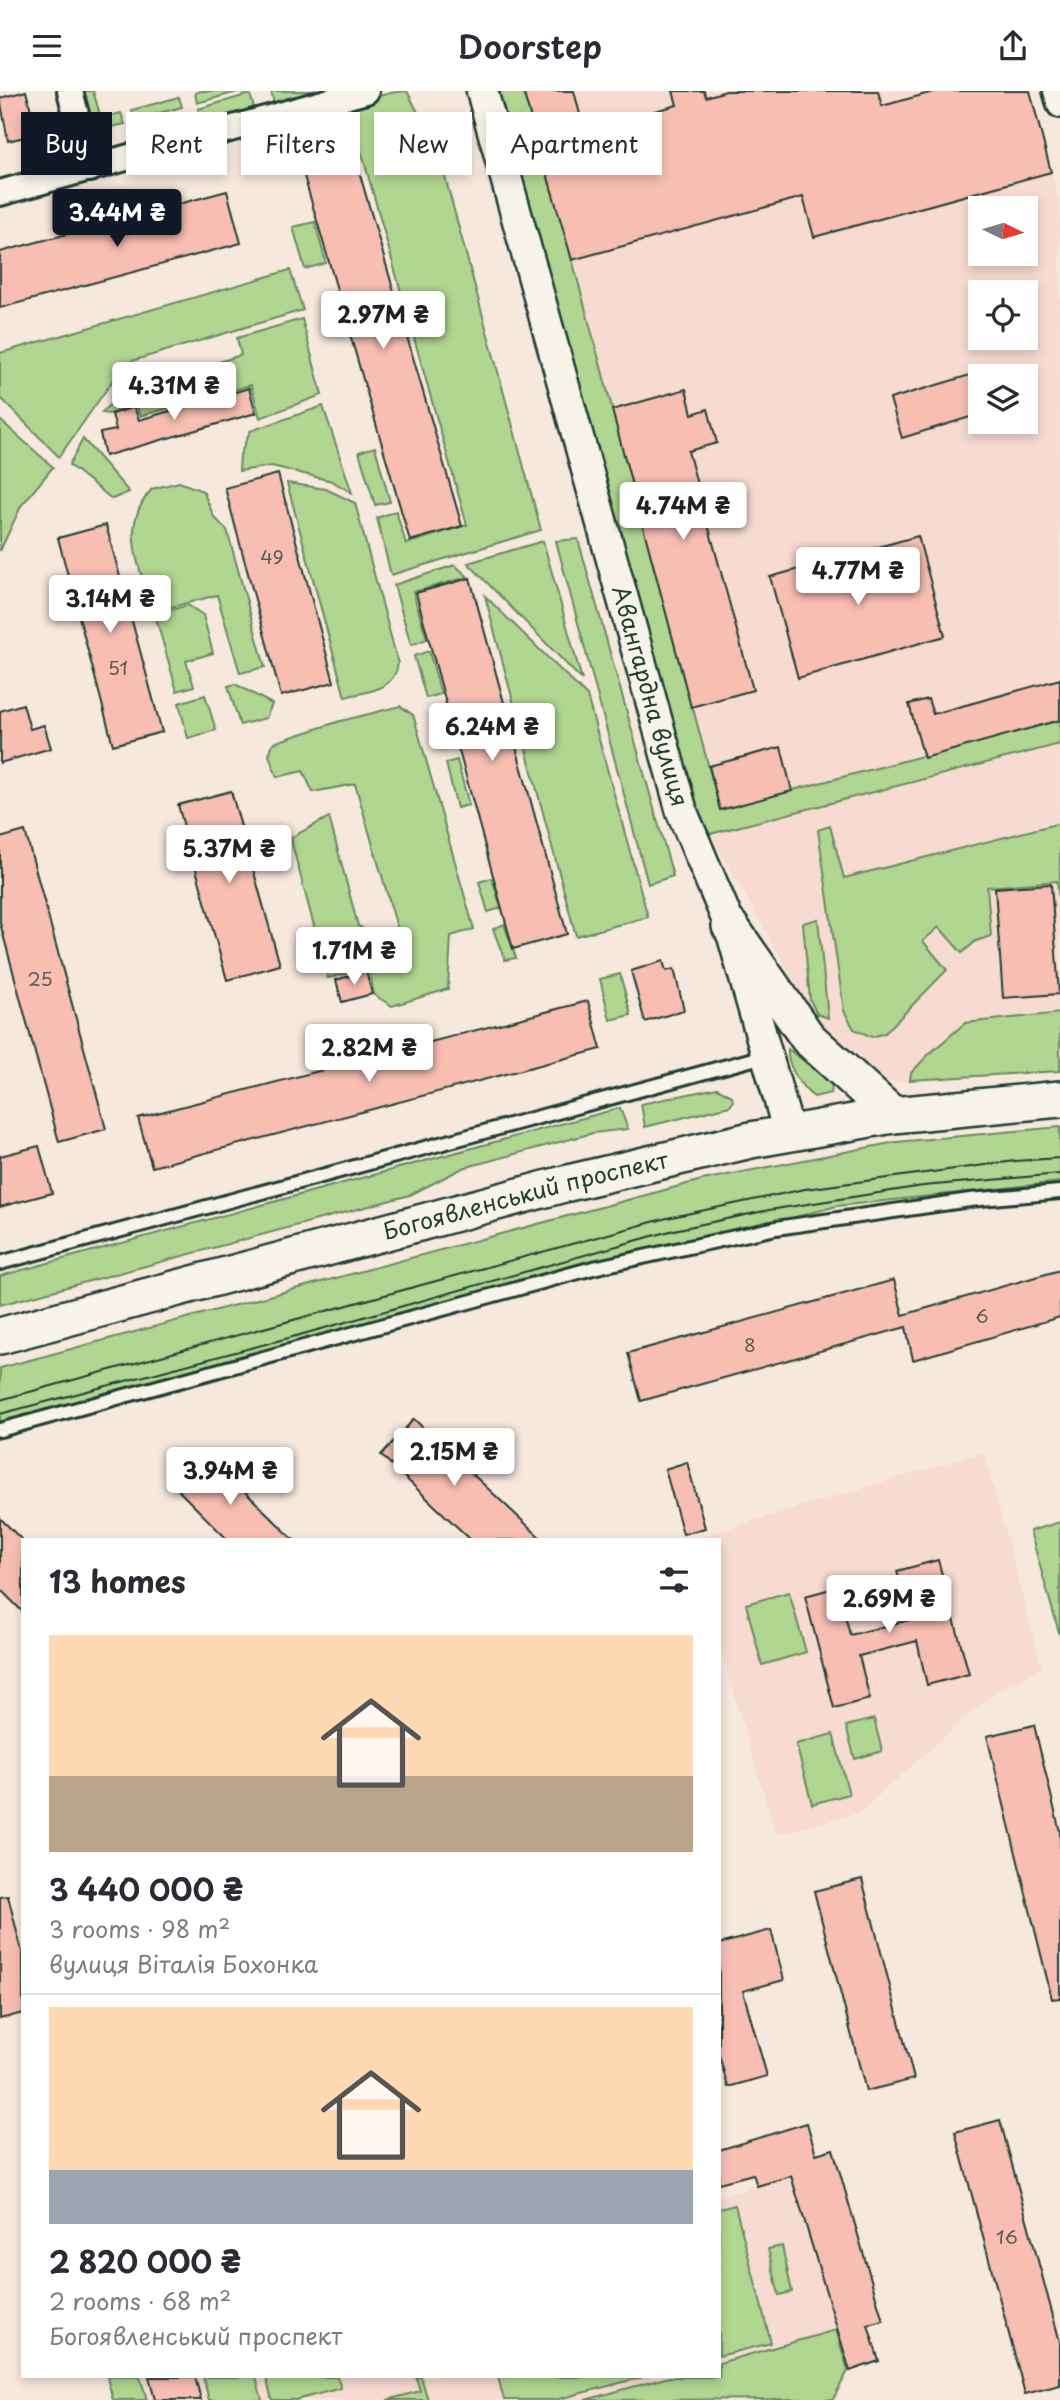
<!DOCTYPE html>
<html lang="en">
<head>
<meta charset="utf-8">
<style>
  :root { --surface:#fff; --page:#f7f7f7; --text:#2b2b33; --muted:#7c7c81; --line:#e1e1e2; --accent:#111827 }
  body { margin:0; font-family:"Playpen Sans",sans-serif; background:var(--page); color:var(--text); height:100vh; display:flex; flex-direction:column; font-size:26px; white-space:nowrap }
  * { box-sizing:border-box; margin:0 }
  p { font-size:23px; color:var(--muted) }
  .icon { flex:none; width:38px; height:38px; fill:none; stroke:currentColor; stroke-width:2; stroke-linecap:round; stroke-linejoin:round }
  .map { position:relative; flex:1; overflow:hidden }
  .panel { position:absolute; left:21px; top:1447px; width:700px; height:840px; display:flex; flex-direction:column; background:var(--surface); border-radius:0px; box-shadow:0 4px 10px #0003 }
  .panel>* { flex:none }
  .guide { position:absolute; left:21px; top:21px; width:700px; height:63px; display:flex; gap:14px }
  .needle { width:46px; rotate:95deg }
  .buttons { position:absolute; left:968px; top:105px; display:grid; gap:14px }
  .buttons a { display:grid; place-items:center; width:70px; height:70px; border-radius:0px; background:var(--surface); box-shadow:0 4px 10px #0003; font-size:35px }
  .price { position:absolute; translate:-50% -60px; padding:0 16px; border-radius:7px; background:#fff; color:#222; font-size:23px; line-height:46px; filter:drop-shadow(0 2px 4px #0008) }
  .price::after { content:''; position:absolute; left:50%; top:42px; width:21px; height:16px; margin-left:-10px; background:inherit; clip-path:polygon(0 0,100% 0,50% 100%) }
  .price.on { background:var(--accent); color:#fff }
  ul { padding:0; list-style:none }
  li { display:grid; align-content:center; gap:14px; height:371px; padding:0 28px }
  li+li { border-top:2px solid var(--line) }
  li span { display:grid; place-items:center; height:217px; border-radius:0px; color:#555 }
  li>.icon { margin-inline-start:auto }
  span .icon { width:126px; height:126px; fill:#fffc; stroke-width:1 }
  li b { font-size:30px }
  h2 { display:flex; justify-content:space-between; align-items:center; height:84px; padding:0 28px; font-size:30px }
  .chip { padding:0 24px; border-radius:0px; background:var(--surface); box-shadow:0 4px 10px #0003; font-size:24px; line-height:63px }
  .chip.on { background:var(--accent); color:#fff }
  header { display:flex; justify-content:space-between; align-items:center; height:91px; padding:0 28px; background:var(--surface); font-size:32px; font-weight:600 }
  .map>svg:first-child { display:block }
  .built { fill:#f7dbd0; fill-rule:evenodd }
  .green { fill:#b1d691; stroke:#688a62; stroke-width:2 }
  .building { fill:#f8beb2; stroke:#1f3d34; stroke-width:2 }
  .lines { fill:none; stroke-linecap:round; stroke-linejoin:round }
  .service-casing { stroke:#1f3d34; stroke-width:18 }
  .minor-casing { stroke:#1f3d34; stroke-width:30 }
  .tertiary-casing { stroke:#1f3d34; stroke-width:35 }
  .secondary-casing { stroke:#1f3d34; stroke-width:40 }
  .service { stroke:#f7f3e8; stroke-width:12 }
  .minor { stroke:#f7f3e8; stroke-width:24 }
  .tertiary { stroke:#f7f3e8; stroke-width:30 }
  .secondary { stroke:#f7f3e8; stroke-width:35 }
  .tram { stroke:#1f3d34; stroke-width:2 }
  .labels { text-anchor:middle; stroke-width:6; stroke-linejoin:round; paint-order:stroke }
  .number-label { font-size:19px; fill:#555d54 }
  .street-label { font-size:23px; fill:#1f3d34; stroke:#f7f3e8 }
</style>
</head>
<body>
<header><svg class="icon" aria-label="menu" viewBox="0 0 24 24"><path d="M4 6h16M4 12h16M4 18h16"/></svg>Doorstep<svg class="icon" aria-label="share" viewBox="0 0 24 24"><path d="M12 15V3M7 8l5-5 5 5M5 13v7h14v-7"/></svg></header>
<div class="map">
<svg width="1060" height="2309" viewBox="0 0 1060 2309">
  <rect width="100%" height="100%" fill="#f7e8dd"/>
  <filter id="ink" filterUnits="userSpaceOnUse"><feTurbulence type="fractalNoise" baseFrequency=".0143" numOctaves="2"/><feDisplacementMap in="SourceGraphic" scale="14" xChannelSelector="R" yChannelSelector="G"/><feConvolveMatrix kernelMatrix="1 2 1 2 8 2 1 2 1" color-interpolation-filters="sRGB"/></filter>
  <g filter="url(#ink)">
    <g class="built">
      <path d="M523,0H1030L1060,112V629L720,719L558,116ZM980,117H1026V163H980ZM980,201H1026V247H980ZM980,285H1026V331H980Z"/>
      <polygon points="1060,653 1060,980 912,991 887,990 857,970 818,932 710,743"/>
      <polygon points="984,1361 1042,1577 991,1604 859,1722 776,1744 719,1553 719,1449 689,1449"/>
      <polygon points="791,2085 850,2280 835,2309 112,2309 105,2286 719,2286 719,2106"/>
    </g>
    <g class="green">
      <polygon points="77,0 93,0 101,27 121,22 125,33 93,40"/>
      <polygon points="201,0 241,0 197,12 195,2"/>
      <polygon points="271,0 319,0 282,13 274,12"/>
      <path d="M407,0L438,60L541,439L391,484L377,427L396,420L406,453L467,434L360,56L280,78L278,66L284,48C307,29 377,1 407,0Z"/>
      <polygon points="497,0 523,0 558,116 720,718 1060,629 1060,653 710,743 694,718"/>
      <polygon points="250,3 254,17 207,30 199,24 198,18"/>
      <polygon points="179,6 182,16 134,29 132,19"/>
      <polygon points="188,23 191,35 139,51 136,37"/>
      <polygon points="315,131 326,172 305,178 293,136"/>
      <polygon points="290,179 303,219 125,272 59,366 0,306 0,262"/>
      <polygon points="302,228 322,304 260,327 251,294 140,325 136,313 110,323 101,322 123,301 241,264 237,247"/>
      <polygon points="323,315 352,402 332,390 272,375 239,380 240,364 250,340"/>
      <polygon points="0,329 53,376 21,415 0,460"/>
      <polygon points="83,348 129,401 112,408 69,374"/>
      <polygon points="375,356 390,411 375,414 359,361"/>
      <path d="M179,391L203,400L214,426L227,439L265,576L240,582L217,504L153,521C141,477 117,437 152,398Z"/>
      <path d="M287,392L326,398L355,412L398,572C395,600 368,600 345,606Z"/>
      <polygon points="578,448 673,785 648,793 556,450"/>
      <polygon points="543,450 582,589 468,472"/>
      <polygon points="455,474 468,486 413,501 427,548 411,554 394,494"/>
      <polygon points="485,505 587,605 648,826 576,845"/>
      <polygon points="188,514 203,524 213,562 186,570 194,595 177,600 155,524"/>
      <polygon points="429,560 441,603 426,607 414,565"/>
      <polygon points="235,593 272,613 266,627 240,634 228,595"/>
      <polygon points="205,604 216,639 188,647 179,612"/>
      <polygon points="400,615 413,624 417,637 474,838 451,845 448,898 392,915 374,904 369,877 328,887 292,753 292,746 329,726 358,835 404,860 355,693 313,701 303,680 277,686 269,664 273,652 337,631"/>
      <polygon points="444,615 456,655 441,659 430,619"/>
      <polygon points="457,669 469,714 457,717 446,672"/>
      <polygon points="1060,732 1060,820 1057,790 987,796 991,845 976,850 962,862 939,836 923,850 947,879 885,942 872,946 854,938 844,920 818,739 830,735 844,787"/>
      <polygon points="492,787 501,817 488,821 479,791"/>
      <polygon points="818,828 828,927 817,923 810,909 803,832"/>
      <polygon points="504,833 516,867 505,869 493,838"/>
      <polygon points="620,883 631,924 610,929 600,888"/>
      <polygon points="1060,922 1060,980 910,989 911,982 928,964 965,932"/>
      <path d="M788,958L832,992L831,1002L814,1006C801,997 786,973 788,958Z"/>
      <polygon points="717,997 732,1005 733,1011 730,1015 645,1036 641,1013"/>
      <polygon points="620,1017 628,1038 593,1042 463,1077 410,1104 0,1214 0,1185"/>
      <polygon points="1060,1036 1060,1091 837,1115 0,1337 0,1277 702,1089 896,1051"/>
      <polygon points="1060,1431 1060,1545 1030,1440"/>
      <polygon points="789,1501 806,1561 762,1574 746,1513"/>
      <polygon points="874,1628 882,1660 855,1668 846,1635"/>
      <polygon points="833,1643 849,1703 812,1713 796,1653"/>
      <polygon points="735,2114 771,2252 719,2265 719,2118"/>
      <polygon points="782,2155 792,2201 779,2204 768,2158"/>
      <polygon points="836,2239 848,2280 833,2308 585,2309 669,2286 719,2286 719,2272"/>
      <polygon points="107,2286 140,2286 147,2309 113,2309"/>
      <polygon points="203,2286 256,2286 262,2309 209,2309"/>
      <polygon points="266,2286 337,2286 341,2297 296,2309 272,2309"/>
      <polygon points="416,2286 421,2286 428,2309 387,2309 420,2300"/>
      <polygon points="498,2286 643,2286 555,2309 504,2309"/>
    </g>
    <g class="building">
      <polygon points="26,0 37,43 8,50 0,7"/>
      <polygon points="523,0 574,0 584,39 677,14 673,0 704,0 706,6 726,0 878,0 882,15 937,0 1030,0 1051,81 814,146 803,106 572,169"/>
      <polygon points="356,70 462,435 410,450 304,85"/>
      <polygon points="227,100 241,152 0,217 0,161"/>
      <polygon points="980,281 980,323 902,347 890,308"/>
      <polygon points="249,297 256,322 105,365 100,342 116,339 112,323 134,316 139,329"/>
      <polygon points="686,298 692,323 708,318 717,352 688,360 753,599 691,616 612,319"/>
      <polygon points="278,383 334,591 281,605 225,397"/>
      <polygon points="106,434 162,641 113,654 58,447"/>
      <polygon points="918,445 945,545 798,587 770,486"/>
      <polygon points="470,487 567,843 513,858 416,502"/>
      <polygon points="1060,588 1060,629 924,667 909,613 928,608 933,623"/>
      <polygon points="23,613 30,638 44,634 51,657 0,672 0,620"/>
      <polygon points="781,656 792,700 720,719 709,675"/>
      <polygon points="231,700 280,874 227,889 178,714"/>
      <polygon points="25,740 106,1038 59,1051 0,832 0,747"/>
      <polygon points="1051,793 1059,903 1003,907 995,797"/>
      <polygon points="663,870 666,880 674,878 684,919 645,931 631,880"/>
      <polygon points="366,880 372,903 342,911 336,889"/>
      <polygon points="588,910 601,958 152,1076 138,1027"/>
      <polygon points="39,1055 52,1102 0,1116 0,1065"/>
      <polygon points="1060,1179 1060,1226 913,1269 906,1236 641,1310 628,1262 894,1189 903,1224"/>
      <polygon points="414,1328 438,1351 543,1449 471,1449 381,1364"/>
      <polygon points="211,1367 232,1388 294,1449 228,1449 179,1400"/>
      <polygon points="687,1371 705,1437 683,1443 665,1378"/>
      <polygon points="0,1427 23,1450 23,1521 0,1498"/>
      <polygon points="938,1469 969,1583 927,1594 917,1550 859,1565 870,1608 834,1617 805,1505 838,1496 850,1544 909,1529 897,1480"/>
      <polygon points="1034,1634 1060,1741 1060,1907 1052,1908 987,1645"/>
      <polygon points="862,1788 914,1988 866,2000 814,1800"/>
      <polygon points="8,1805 23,1865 23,1922 0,1928 0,1806"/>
      <polygon points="771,1839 784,1889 743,1900 767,1985 728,1996 719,1964 719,1853"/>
      <polygon points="1000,2029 1060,2251 1060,2294 1025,2303 955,2041"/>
      <polygon points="807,2032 816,2063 833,2058 883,2230 868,2234 879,2270 850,2280 791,2085 757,2095 753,2083 719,2092 719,2059"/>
      <polygon points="149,2286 195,2286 201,2309 155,2309"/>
    </g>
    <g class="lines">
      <g class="service-casing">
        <g id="service">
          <polyline points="0,1172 768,964"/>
          <polyline points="0,1339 593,1177 776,1137 970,1109 1060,1101"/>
        </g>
      </g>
      <g class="minor-casing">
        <g id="minor">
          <polyline points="70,0 90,78"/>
          <polyline points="1056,0 1060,14"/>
          <polyline points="0,102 366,0"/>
        </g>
      </g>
      <g class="tertiary-casing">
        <g id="tertiary">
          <path id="s1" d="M482,0L682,721L730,835L789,1042"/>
        </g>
      </g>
      <g class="secondary-casing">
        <g id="secondary">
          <polyline points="730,835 808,947 893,1024"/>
          <path id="s2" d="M0,1245L564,1093L751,1049L893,1024L1060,1008"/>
        </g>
      </g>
      <use href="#service" class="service"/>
      <use href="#minor" class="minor"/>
      <use href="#tertiary" class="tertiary"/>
      <use href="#secondary" class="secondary"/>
      <g class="tram">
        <polyline points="0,1309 667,1127 805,1098 1015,1070 1060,1067"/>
        <polyline points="0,1323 296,1245 674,1139 769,1119 923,1095 1060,1083"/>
      </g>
    </g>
  </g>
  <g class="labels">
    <g class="number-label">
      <text x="272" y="473">49</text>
      <text x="118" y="584">51</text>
      <text x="40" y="895">25</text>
      <text x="982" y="1232">6</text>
      <text x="750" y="1261">8</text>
      <text x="1007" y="2153">16</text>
    </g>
    <g class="street-label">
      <text dy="8" stroke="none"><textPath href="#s1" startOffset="628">Авангардна вулиця</textPath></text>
      <text dy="8" stroke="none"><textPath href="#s2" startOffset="544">Богоявленський проспект</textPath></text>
    </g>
  </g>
</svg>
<div class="buttons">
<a><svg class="needle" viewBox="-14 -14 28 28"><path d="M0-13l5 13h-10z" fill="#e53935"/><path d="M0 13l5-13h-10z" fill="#7c7c81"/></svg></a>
<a><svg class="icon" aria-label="locate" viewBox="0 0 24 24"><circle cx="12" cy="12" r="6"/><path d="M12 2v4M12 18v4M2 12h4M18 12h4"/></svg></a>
<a><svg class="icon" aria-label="layers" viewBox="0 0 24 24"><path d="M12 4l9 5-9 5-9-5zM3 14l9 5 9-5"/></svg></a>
</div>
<b class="price on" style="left:117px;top:158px">3.44M ₴</b>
<b class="price" style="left:383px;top:260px">2.97M ₴</b>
<b class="price" style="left:174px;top:331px">4.31M ₴</b>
<b class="price" style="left:683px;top:451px">4.74M ₴</b>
<b class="price" style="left:858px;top:516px">4.77M ₴</b>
<b class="price" style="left:110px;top:544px">3.14M ₴</b>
<b class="price" style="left:492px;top:672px">6.24M ₴</b>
<b class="price" style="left:229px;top:794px">5.37M ₴</b>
<b class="price" style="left:354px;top:896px">1.71M ₴</b>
<b class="price" style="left:369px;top:993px">2.82M ₴</b>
<b class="price" style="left:454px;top:1397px">2.15M ₴</b>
<b class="price" style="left:230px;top:1416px">3.94M ₴</b>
<b class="price" style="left:889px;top:1544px">2.69M ₴</b>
<div class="guide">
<a class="chip on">Buy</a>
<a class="chip">Rent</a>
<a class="chip">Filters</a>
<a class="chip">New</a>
<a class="chip">Apartment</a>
</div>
<section class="panel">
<h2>13 homes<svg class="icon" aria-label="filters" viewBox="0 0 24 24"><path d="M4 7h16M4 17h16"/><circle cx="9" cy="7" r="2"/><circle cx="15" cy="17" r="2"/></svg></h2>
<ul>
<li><span style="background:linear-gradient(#ffd9b3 65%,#b9a48a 0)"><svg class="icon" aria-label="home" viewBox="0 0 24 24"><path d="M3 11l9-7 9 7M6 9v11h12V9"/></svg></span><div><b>3 440 000 ₴</b><p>3 rooms · 98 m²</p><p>вулиця Віталія Бохонка</p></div></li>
<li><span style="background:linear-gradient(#ffd9b3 75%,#9aa5b1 0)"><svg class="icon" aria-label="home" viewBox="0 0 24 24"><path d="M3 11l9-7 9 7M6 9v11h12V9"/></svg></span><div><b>2 820 000 ₴</b><p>2 rooms · 68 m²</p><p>Богоявленський проспект</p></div></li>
</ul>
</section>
</div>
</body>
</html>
